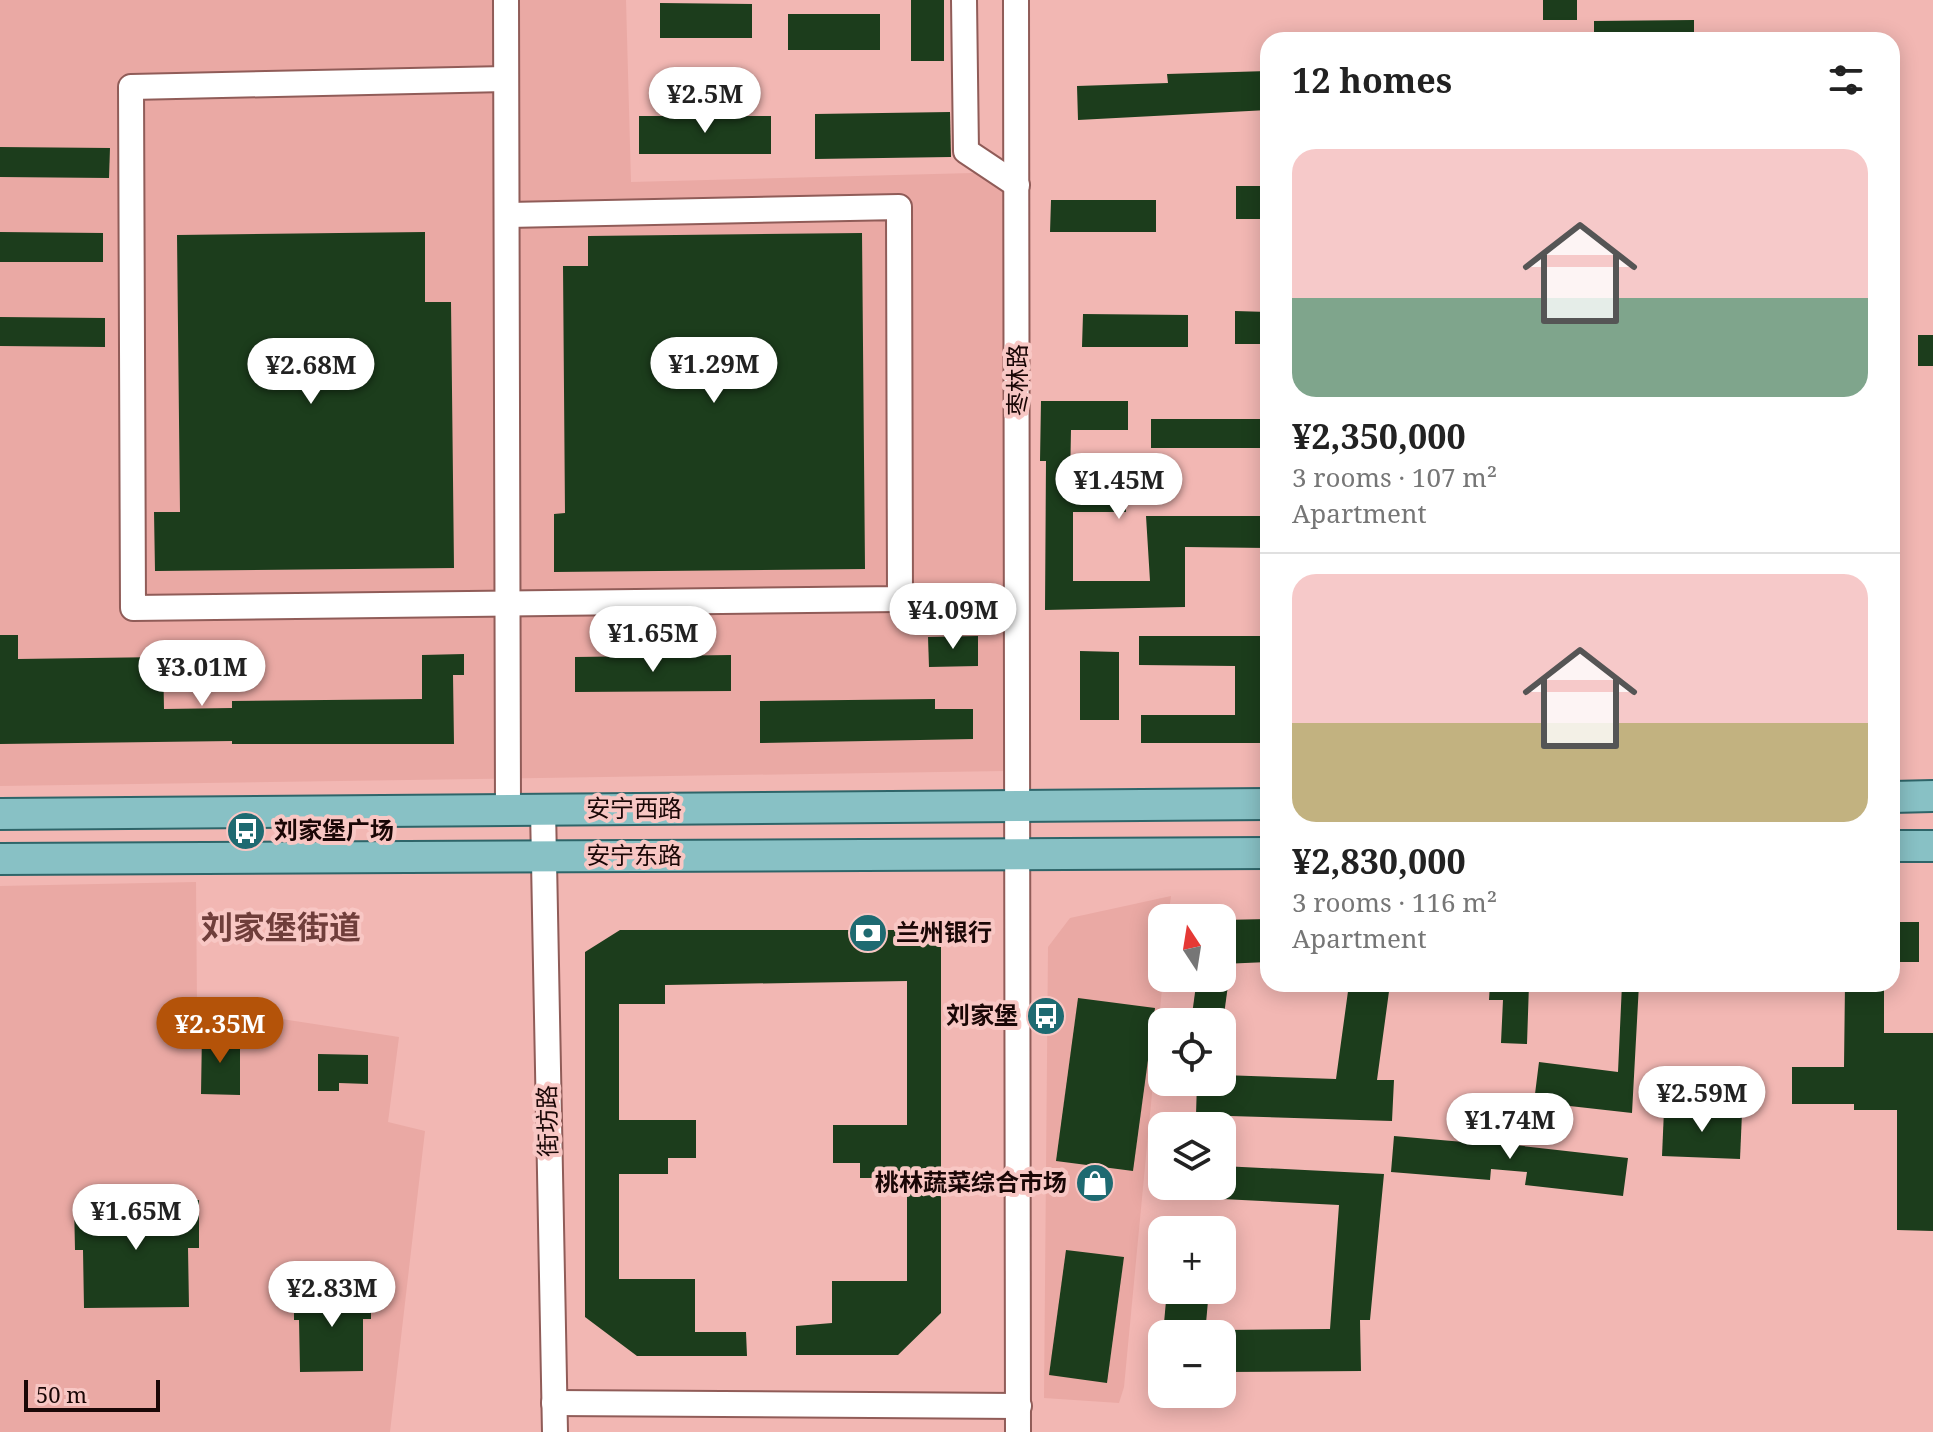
<!DOCTYPE html>
<html lang="en">
<head>
<meta charset="utf-8">
<style>
  :root { --surface:#fff; --page:#f2f2f2; --text:#222; --muted:#767676; --line:#e0e0e0; --accent:#b45309 }
  body { margin:0; font-family:"Noto Serif","Noto Sans SC",serif; background:var(--page); color:var(--text); height:100vh; display:flex; flex-direction:column; font-size:30px; white-space:nowrap }
  * { box-sizing:border-box; margin:0 }
  p { font-size:26px; color:var(--muted) }
  .icon { flex:none; width:44px; height:44px; fill:none; stroke:currentColor; stroke-width:2; stroke-linecap:round; stroke-linejoin:round }
  .map { position:relative; flex:1; overflow:hidden }
  .panel { position:absolute; left:1260px; top:32px; width:640px; height:960px; display:flex; flex-direction:column; background:var(--surface); border-radius:24px; box-shadow:0 4px 20px #0003 }
  .panel>* { flex:none }
  .needle { width:52px; rotate:348deg }
  .tools { position:absolute; left:1148px; top:904px; display:grid; gap:16px }
  .tools a { display:grid; place-items:center; width:88px; height:88px; border-radius:16px; background:var(--surface); box-shadow:0 4px 20px #0003; font-size:40px }
  .scale { position:absolute; left:24px; bottom:20px; width:136px; box-sizing:border-box; padding-left:8px; border:4px solid #1a0706; border-top:0; font-size:22px; line-height:28px; white-space:nowrap; color:#1a0706; -webkit-text-stroke:6px #f8c7c4; paint-order:stroke }
  .price { position:absolute; translate:-50% -68px; padding:0 18px; border-radius:28px; background:#fff; color:#222; font-size:26px; line-height:52px; filter:drop-shadow(0 2px 4px #0008) }
  .price::after { content:''; position:absolute; left:50%; top:48px; width:24px; height:18px; margin-left:-12px; background:inherit; clip-path:polygon(0 0,100% 0,50% 100%) }
  .price.selected { background:var(--accent); color:#fff }
  ul { padding:0; list-style:none }
  li { display:grid; align-content:center; gap:16px; height:424px; padding:0 32px }
  li+li { border-top:2px solid var(--line) }
  li span { display:grid; place-items:center; height:248px; border-radius:24px; color:#555 }
  li>.icon { margin-inline-start:auto }
  span .icon { width:144px; height:144px; fill:#fffc; stroke-width:1 }
  li b { font-size:34px }
  h2 { display:flex; justify-content:space-between; align-items:center; height:96px; padding:0 32px; font-size:34px }
  .map>svg:first-child { display:block }
  .built { fill:#eaa9a4 }
  .building { fill:#1c3d1c }
  .lines { fill:none; stroke-linecap:round; stroke-linejoin:round }
  .minor-casing { stroke:#905c58; stroke-width:28 }
  .major-casing { stroke:#2e6569; stroke-width:34 }
  .minor { stroke:#fff; stroke-width:24 }
  .major { stroke:#88c1c5; stroke-width:30 }
  .labels { text-anchor:middle; stroke-width:8; stroke-linejoin:round; paint-order:stroke }
  .street-label { font-size:24px; fill:#1a0706; stroke:#f8c7c4 }
  .poi-label { font-size:24px; font-weight:bold; fill:#1a0706; stroke:#f8c7c4; text-anchor:start }
  .district-label { font-size:32px; font-weight:bold; fill:#6f3e3b; stroke:#f8c7c4 }
</style>
</head>
<body>
<div class="map">
<svg width="1933" height="1432" viewBox="0 0 1933 1432">
  <rect width="100%" height="100%" fill="#f2b7b3"/>
  <g class="built">
    <polygon points="0,0 626,0 631,182 1011,172 1005,771 0,786"/>
    <polygon points="196,882 197,1006 399,1037 388,1122 425,1131 390,1432 0,1432 0,886"/>
    <polygon points="1171,896 1168,918 1162,918 1163,978 1124,1387 1119,1403 1044,1398 1048,947 1070,918"/>
  </g>
  <g class="building">
    <rect x="911" y="0" width="33" height="61"/>
    <rect x="1543" y="0" width="34" height="20"/>
    <polygon points="660,3 752,4 752,38 660,38"/>
    <rect x="788" y="14" width="92" height="36"/>
    <polygon points="1694,20 1694,40 1594,40 1594,21"/>
    <polygon points="1268,71 1268,110 1078,120 1077,86 1168,83 1167,74"/>
    <polygon points="950,112 951,157 815,159 815,114"/>
    <rect x="639" y="116" width="132" height="38"/>
    <polygon points="0,147 110,148 109,178 0,177"/>
    <rect x="1236" y="186" width="32" height="33"/>
    <polygon points="1051,200 1156,200 1156,232 1050,232"/>
    <polygon points="0,232 103,233 103,262 0,262"/>
    <polygon points="425,232 425,302 451,302 454,568 155,571 154,512 180,512 177,235"/>
    <polygon points="862,233 865,569 554,572 554,514 565,513 563,266 588,266 588,236"/>
    <polygon points="1235,311 1268,312 1268,344 1235,344"/>
    <polygon points="1083,314 1188,315 1188,347 1082,347"/>
    <polygon points="0,317 105,318 105,347 0,346"/>
    <rect x="1918" y="335" width="15" height="31"/>
    <polygon points="1041,401 1128,401 1128,430 1071,430 1070,483 1126,483 1126,512 1073,512 1073,581 1150,581 1146,516 1268,516 1268,548 1185,547 1185,607 1045,610 1046,461 1040,461"/>
    <rect x="1151" y="419" width="117" height="29"/>
    <polygon points="0,635 18,635 18,659 163,657 164,709 232,708 232,701 422,699 422,655 464,654 464,675 453,675 454,744 232,744 232,741 0,744"/>
    <polygon points="978,636 978,666 929,667 928,637"/>
    <polygon points="1139,636 1265,636 1265,743 1141,743 1141,715 1235,715 1235,666 1139,665"/>
    <polygon points="1080,651 1119,652 1119,720 1080,720"/>
    <polygon points="731,655 731,691 575,692 575,657"/>
    <polygon points="935,699 935,709 973,709 973,739 760,743 760,701"/>
    <polygon points="1268,919 1268,962 1222,964 1222,920"/>
    <rect x="1892" y="922" width="27" height="40"/>
    <polygon points="620,930 928,930 941,945 941,1313 898,1355 796,1355 796,1326 832,1323 832,1281 907,1281 907,1178 860,1178 860,1163 833,1163 833,1125 907,1125 907,981 665,985 665,1004 619,1004 619,1120 696,1120 696,1158 668,1158 668,1174 619,1174 619,1279 695,1279 695,1332 746,1332 747,1356 637,1356 585,1317 585,952"/>
    <polygon points="1197,978 1229,978 1223,1022 1191,1022"/>
    <polygon points="1349,984 1390,984 1377,1080 1394,1080 1392,1121 1196,1115 1197,1082 1222,1082 1222,1075 1336,1079"/>
    <polygon points="1490,984 1529,984 1527,1044 1501,1043 1503,1000 1489,1000"/>
    <polygon points="1622,984 1639,984 1632,1113 1534,1102 1539,1062 1618,1072"/>
    <polygon points="1845,984 1884,984 1884,1033 1933,1033 1933,1231 1897,1230 1897,1110 1854,1110 1854,1104 1792,1104 1792,1067 1844,1067"/>
    <polygon points="1078,998 1155,1008 1133,1171 1056,1161"/>
    <polygon points="202,1032 226,1033 226,1040 240,1040 240,1095 201,1094"/>
    <polygon points="318,1054 368,1055 368,1084 339,1083 339,1091 318,1091"/>
    <polygon points="1664,1110 1742,1113 1740,1159 1662,1156"/>
    <polygon points="1490,1115 1517,1117 1514,1145 1628,1158 1623,1196 1525,1185 1527,1172 1491,1169 1490,1180 1391,1172 1394,1136 1487,1144"/>
    <polygon points="1222,1166 1384,1174 1370,1320 1360,1320 1361,1371 1222,1372 1222,1330 1330,1329 1339,1205 1222,1199"/>
    <polygon points="199,1200 199,1248 188,1248 189,1307 84,1308 83,1250 75,1250 74,1202"/>
    <polygon points="1066,1250 1124,1257 1107,1383 1049,1375"/>
    <polygon points="371,1290 371,1319 363,1319 363,1371 300,1372 299,1320 294,1320 294,1291"/>
    <polygon points="1167,1290 1209,1290 1205,1334 1163,1334"/>
  </g>
  <g class="lines">
    <g class="minor-casing">
      <g id="minor">
        <polyline points="506,0 508,810"/>
        <polyline points="964,0 966,151 1017,185"/>
        <polyline points="1016,0 1018,1432"/>
        <polyline points="506,79 131,87 133,608 900,599 899,207 507,215"/>
        <polyline points="543,809 555,1432"/>
        <polyline points="554,1403 1019,1406"/>
      </g>
    </g>
    <g class="major-casing">
      <g id="major">
        <polyline points="1892,797 1933,796"/>
        <polyline points="0,814 1268,804"/>
        <polyline points="1892,846 1933,846"/>
        <polyline points="0,859 1268,853"/>
      </g>
    </g>
    <use href="#minor" class="minor"/>
    <use href="#major" class="major"/>
  </g>
  <defs>
    <g id="bus-disc" transform="scale(2)"><circle r="9.5" fill="#1e6a71" stroke="#f8c7c4"/><path d="M-5-6H5V4H4V6H2V4H-2V6H-4V4H-5ZM-3.5-4V0h7V-4ZM-3.5 1.2v1.5H-2V1.2ZM2 1.2v1.5H3.5V1.2Z" fill="#fff"/></g>
    <g id="bank-disc" transform="scale(2)"><circle r="9.5" fill="#1e6a71" stroke="#f8c7c4"/><path d="M-6-4H6V4H-6ZM0-2.3a2.3 2.3 0 1 0 0 4.6a2.3 2.3 0 1 0 0-4.6Z" fill="#fff"/></g>
    <g id="shop-disc" transform="scale(2)"><circle r="9.5" fill="#1e6a71" stroke="#f8c7c4"/><path d="M-5-2.5h2.3a2.7 3.5 0 0 1 5.4 0H5L5.5 6h-11ZM-1.5-2.5h3a1.5 2.3 0 0 0-3 0Z" fill="#fff"/></g>
  </defs>
  <g fill-rule="evenodd">
    <use href="#bus-disc" x="246" y="831"/>
    <use href="#bank-disc" x="868" y="933"/>
    <use href="#bus-disc" x="1046" y="1016"/>
    <use href="#shop-disc" x="1095" y="1183"/>
  </g>
  <g class="labels">
    <g class="street-label">
      <text transform="translate(1018 380) rotate(-90)" y="8">枣林路</text>
      <text x="634" y="817">安宁西路</text>
      <text x="634" y="864">安宁东路</text>
      <text transform="translate(548 1121) rotate(-91)" y="8">街坊路</text>
    </g>
    <g class="poi-label">
      <text x="274" y="839">刘家堡广场</text>
      <text x="896" y="941">兰州银行</text>
      <text x="1018" y="1024" text-anchor="end">刘家堡</text>
      <text x="1067" y="1191" text-anchor="end">桃林蔬菜综合市场</text>
    </g>
    <g class="district-label">
      <text x="281" y="939">刘家堡街道</text>
    </g>
  </g>
</svg>
<div class="tools">
<a><svg class="needle" viewBox="-14 -14 28 28"><path d="M0-13l5 13h-10z" fill="#e53935"/><path d="M0 13l5-13h-10z" fill="#767676"/></svg></a>
<a><svg class="icon" aria-label="locate" viewBox="0 0 24 24"><circle cx="12" cy="12" r="6"/><path d="M12 2v4M12 18v4M2 12h4M18 12h4"/></svg></a>
<a><svg class="icon" aria-label="layers" viewBox="0 0 24 24"><path d="M12 4l9 5-9 5-9-5zM3 14l9 5 9-5"/></svg></a>
<a>+</a>
<a>−</a>
</div>
<div class="scale">50 m</div>
<b class="price" style="left:705px;top:135px">¥2.5M</b>
<b class="price" style="left:714px;top:405px">¥1.29M</b>
<b class="price" style="left:311px;top:406px">¥2.68M</b>
<b class="price" style="left:1119px;top:521px">¥1.45M</b>
<b class="price" style="left:953px;top:651px">¥4.09M</b>
<b class="price" style="left:653px;top:674px">¥1.65M</b>
<b class="price" style="left:202px;top:708px">¥3.01M</b>
<b class="price selected" style="left:220px;top:1065px">¥2.35M</b>
<b class="price" style="left:1702px;top:1134px">¥2.59M</b>
<b class="price" style="left:1510px;top:1161px">¥1.74M</b>
<b class="price" style="left:136px;top:1252px">¥1.65M</b>
<b class="price" style="left:332px;top:1329px">¥2.83M</b>
<section class="panel">
<h2>12 homes<svg class="icon" aria-label="filters" viewBox="0 0 24 24"><path d="M4 7h16M4 17h16"/><circle cx="9" cy="7" r="2"/><circle cx="15" cy="17" r="2"/></svg></h2>
<ul>
<li><span style="background:linear-gradient(#f6c9c9 60%,#7fa58c 0)"><svg class="icon" aria-label="home" viewBox="0 0 24 24"><path d="M3 11l9-7 9 7M6 9v11h12V9"/></svg></span><div><b>¥2,350,000</b><p>3 rooms · 107 m²</p><p>Apartment</p></div></li>
<li><span style="background:linear-gradient(#f6c9c9 60%,#c2b280 0)"><svg class="icon" aria-label="home" viewBox="0 0 24 24"><path d="M3 11l9-7 9 7M6 9v11h12V9"/></svg></span><div><b>¥2,830,000</b><p>3 rooms · 116 m²</p><p>Apartment</p></div></li>
</ul>
</section>
</div>
</body>
</html>
